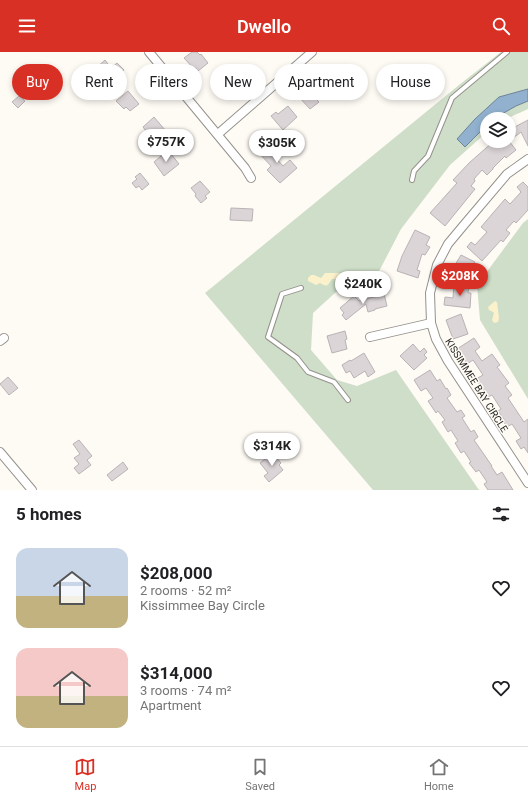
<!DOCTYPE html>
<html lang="en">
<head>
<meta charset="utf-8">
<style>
  :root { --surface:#fff; --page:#f6f6f6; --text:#202124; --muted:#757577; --line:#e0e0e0; --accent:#d93025 }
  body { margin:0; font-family:Roboto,sans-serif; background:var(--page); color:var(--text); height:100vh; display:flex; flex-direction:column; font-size:15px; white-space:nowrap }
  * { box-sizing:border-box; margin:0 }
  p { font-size:13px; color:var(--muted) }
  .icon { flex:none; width:22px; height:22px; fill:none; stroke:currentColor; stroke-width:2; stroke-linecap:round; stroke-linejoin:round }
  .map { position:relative; height:438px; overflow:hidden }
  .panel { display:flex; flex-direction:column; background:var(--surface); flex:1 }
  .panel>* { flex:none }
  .hud { position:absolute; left:12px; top:12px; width:504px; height:36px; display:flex; gap:8px }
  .controls { position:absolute; left:480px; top:60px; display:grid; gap:8px }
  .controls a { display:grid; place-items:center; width:36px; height:36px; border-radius:50%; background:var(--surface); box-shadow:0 2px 6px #0003; font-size:20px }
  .price { position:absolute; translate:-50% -34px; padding:0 9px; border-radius:14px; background:#fff; color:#222; font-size:13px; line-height:26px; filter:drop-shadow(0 1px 2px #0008) }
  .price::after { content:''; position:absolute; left:50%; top:24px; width:12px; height:9px; margin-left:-6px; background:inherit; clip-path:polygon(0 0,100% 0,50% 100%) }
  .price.on { background:var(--accent); color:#fff }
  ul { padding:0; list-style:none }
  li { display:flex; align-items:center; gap:12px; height:100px; padding:0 16px }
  li span { display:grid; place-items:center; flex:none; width:112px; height:80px; border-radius:12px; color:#555 }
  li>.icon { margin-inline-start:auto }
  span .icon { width:48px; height:48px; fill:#fffc; stroke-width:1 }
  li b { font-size:17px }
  h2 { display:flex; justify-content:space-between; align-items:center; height:48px; padding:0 16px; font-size:17px }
  .tag { padding:0 14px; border-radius:18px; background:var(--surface); box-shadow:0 2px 6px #0003; font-size:14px; line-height:36px }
  .tag.on { background:var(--accent); color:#fff }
  header { display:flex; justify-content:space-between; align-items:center; height:52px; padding:0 16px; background:var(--accent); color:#fff; font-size:18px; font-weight:600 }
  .menu { display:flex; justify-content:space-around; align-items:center; height:56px; border-top:1px solid var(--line); background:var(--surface); font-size:11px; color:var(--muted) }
  .menu a { display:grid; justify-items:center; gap:2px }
  .menu .on { color:var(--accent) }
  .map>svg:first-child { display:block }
  .green { fill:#cedec8 }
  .sand { fill:#fbf1cb }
  .water { fill:#91b1cf; stroke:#6e8499 }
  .building { fill:#dcd5d8; stroke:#bab3b6 }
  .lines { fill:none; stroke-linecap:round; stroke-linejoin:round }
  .lane-casing { stroke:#95918c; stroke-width:6 }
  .street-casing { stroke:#95918c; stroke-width:10 }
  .lane { stroke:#fff; stroke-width:4 }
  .street { stroke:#fff; stroke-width:8 }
  .labels { text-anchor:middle; stroke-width:3; stroke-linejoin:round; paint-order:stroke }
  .street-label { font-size:10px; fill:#1d1c1a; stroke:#fefaf4 }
</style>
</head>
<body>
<header><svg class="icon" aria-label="menu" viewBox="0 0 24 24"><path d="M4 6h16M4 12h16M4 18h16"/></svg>Dwello<svg class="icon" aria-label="search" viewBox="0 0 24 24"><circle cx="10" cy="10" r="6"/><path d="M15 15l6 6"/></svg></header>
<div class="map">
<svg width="528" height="438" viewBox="0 0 528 438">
  <rect width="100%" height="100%" fill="#fefaf4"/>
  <g class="green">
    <polygon points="501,0 528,0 528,57 506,67 487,67 487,80 450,113 401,177 375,227 336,240 313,261 311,298 337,328 357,334 396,318 479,438 373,438 205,241 459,33"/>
    <polygon points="528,167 528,347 480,268 477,233 523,171"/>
  </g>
  <g class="sand">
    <path d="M325,221H339L341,225L339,227H332C327,233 329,236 320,231L316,233L308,229V226L311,223H314L321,226Z"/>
    <polygon points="495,249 497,250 499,266 498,270 494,271 492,268 494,261 493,260 489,258 488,255"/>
  </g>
  <polygon class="water" points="528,37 528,49 516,54 493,67 487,67 487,73 465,95 457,87 475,67 499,45"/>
  <g class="building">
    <polygon points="192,0 197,0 200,3 201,2 208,11 198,19 196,16 194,17 184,6"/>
    <polygon points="105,8 111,16 117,11 124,18 117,24 115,23 108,30 102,23 100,25 94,18"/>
    <polygon points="230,15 240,27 225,40 221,34 222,33 216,27"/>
    <polygon points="314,32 323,42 316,47 319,50 310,57 298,44 304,39 305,40"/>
    <polygon points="128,39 139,52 130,59 126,55 124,57 116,49"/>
    <polygon points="19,44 25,49 18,56 12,50"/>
    <polygon points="288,54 297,65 283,78 271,64 276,60 278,62"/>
    <polygon points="154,65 165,78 156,86 153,82 150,84 143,75"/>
    <polygon points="528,68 528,94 521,80 509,89 509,78"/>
    <polygon points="494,89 509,89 516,98 506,106 505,104 493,116 493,117 487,123 482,118 474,127 475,129 471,134 475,137 445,174 430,161 457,131 453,128 469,111"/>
    <polygon points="274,90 281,97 274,104 283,114 290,108 297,116 280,131 267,118 271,114 260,102"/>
    <polygon points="168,98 179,112 164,124 154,110"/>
    <polygon points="140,121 149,132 142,138 139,134 136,136 132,131 137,127 135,125"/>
    <polygon points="200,129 210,140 205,144 207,146 201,151 195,144 196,142 191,136"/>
    <polygon points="523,130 528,135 528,158 516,171 514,169 506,178 510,181 503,190 501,188 482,209 467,195 471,190 475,193 487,180 481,175 505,147 510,152 521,140 517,135"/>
    <polygon points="231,156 253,157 252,169 230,168"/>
    <polygon points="415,178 430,185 426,193 430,195 425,203 422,202 417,218 420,219 418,226 397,219 402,204"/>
    <polygon points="461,203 475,210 465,227 451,218 454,213 455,213"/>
    <polygon points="454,232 469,234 468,241 471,241 470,256 444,253 445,245 453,246"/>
    <polygon points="384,242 387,254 375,257 375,258 368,260 366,252 346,268 342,263 344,261 340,256 354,244 359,249"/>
    <polygon points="461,262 468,282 453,287 446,268"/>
    <polygon points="345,279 347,287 345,288 347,297 332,301 327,284"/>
    <polygon points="474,286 480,295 475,299 482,309 492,302 500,313 497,315 509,331 505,334 512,343 508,346 524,370 528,367 528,401 524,395 521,397 516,389 521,386 512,372 507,375 504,370 505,369 498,359 501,357 492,343 488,345 476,327 483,323 473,308 467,312 457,297"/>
    <polygon points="413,292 420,300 424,296 427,300 424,303 427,306 414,318 400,304"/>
    <polygon points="364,301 375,320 368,325 365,319 354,326 350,319 346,321 342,313 350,308 351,309"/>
    <polygon points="430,318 437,329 440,327 446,337 447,336 451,343 447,346 457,360 461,358 465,364 462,366 471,380 474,378 478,385 474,388 492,414 491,414 497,423 502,420 513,438 488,438 484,432 487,430 479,418 476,420 469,411 471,410 464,399 461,401 455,391 458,389 451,378 448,380 442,370 445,368 438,359 436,361 428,349 433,346 426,336 421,339 414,328"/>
    <polygon points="8,325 18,336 9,343 0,332"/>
    <polygon points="79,388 92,404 87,408 91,413 79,422 74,416 79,412 74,406 80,402 73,392"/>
    <polygon points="270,403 272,406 275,404 281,411 279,413 283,418 269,430 264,424 268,421 260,411"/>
    <polygon points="123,410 128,417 112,429 107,423"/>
  </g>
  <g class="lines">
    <g class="lane-casing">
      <g id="lane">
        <polyline points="412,128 414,119 428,104 452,46 507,0"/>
        <polyline points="301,236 282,242 268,285 297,306 308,320 334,330 348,348"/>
      </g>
    </g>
    <g class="street-casing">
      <g id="street">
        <polyline points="149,0 245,116 251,126"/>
        <polyline points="218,82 312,0"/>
        <polyline points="528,107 507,122 463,174 448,192 437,213 430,241 431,271 436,287 448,309 528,431"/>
        <polyline points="370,285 431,271"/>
        <polyline points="0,289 4,286"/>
        <polyline points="0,400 32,438"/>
      </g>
    </g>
    <use href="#lane" class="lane"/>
    <use href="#street" class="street"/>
  </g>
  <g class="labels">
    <g class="street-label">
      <text transform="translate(477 333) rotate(58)" y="4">KISSIMMEE BAY CIRCLE</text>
    </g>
  </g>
</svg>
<div class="controls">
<a><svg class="icon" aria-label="layers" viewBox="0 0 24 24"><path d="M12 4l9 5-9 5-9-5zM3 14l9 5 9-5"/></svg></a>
</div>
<b class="price" style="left:166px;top:111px">$757K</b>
<b class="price" style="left:277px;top:112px">$305K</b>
<b class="price on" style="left:460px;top:245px">$208K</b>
<b class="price" style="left:363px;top:253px">$240K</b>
<b class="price" style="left:272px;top:415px">$314K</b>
<div class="hud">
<a class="tag on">Buy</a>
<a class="tag">Rent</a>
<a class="tag">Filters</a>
<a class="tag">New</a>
<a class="tag">Apartment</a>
<a class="tag">House</a>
</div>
</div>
<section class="panel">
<h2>5 homes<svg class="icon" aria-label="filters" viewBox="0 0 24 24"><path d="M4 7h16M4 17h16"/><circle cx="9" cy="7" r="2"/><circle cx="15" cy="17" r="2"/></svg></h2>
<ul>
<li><span style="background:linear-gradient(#c9d6e8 60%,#c2b280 0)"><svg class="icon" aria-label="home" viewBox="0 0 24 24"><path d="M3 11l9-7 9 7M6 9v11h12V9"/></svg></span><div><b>$208,000</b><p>2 rooms · 52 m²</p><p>Kissimmee Bay Circle</p></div><svg class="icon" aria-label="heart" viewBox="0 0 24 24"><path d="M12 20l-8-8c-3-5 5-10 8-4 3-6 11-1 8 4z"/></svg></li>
<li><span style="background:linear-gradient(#f6c9c9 60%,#c2b280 0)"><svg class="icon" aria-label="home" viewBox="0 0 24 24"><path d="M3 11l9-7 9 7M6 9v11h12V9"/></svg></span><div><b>$314,000</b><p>3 rooms · 74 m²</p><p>Apartment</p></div><svg class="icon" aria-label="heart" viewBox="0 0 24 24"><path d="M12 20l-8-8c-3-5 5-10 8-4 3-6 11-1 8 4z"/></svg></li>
</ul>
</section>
<nav class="menu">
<a class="on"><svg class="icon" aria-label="map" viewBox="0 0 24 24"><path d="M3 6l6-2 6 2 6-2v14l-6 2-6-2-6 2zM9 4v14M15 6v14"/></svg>Map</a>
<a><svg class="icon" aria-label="saved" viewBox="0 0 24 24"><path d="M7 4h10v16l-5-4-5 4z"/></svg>Saved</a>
<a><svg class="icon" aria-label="home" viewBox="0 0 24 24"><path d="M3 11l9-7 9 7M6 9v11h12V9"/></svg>Home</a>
</nav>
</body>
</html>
